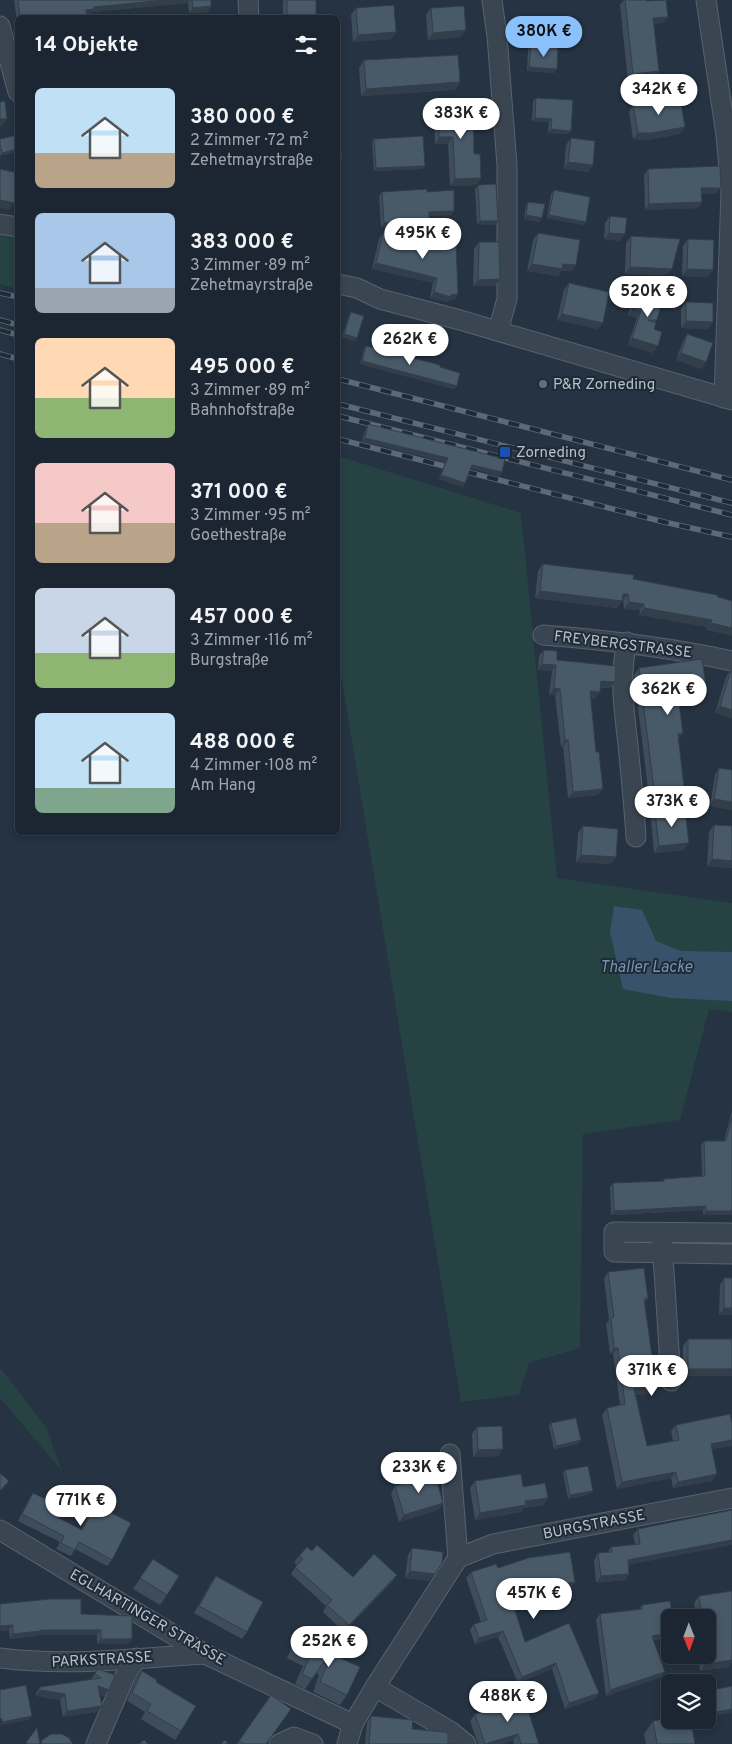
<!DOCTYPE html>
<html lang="de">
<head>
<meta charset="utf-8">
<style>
  :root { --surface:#1c2632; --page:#29323e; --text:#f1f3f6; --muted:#a0a5ac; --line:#3a434d; --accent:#8ac0fc }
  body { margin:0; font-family:Overpass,sans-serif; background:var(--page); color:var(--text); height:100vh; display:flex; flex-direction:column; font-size:19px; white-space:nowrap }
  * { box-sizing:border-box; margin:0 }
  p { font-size:16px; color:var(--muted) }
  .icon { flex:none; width:28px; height:28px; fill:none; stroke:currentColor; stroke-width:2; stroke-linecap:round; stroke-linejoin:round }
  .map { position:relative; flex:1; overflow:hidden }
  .panel { position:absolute; left:15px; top:15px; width:325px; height:820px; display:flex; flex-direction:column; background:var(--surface); border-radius:8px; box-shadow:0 2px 8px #0003,0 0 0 1px var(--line) }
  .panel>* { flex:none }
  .needle { width:32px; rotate:179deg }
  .controls { position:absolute; left:661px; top:1609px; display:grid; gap:10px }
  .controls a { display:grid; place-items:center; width:55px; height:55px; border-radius:8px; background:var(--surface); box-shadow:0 2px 8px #0003,0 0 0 1px var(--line); font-size:25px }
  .price { position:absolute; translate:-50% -42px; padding:0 11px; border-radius:18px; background:#fff; color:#222; font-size:16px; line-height:32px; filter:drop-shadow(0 1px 2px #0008) }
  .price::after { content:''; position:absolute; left:50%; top:30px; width:15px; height:11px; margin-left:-8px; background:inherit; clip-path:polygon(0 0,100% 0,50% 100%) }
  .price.active { background:var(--accent); color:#111 }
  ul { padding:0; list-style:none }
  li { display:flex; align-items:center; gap:15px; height:125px; padding:0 20px }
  li span { display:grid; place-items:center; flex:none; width:140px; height:100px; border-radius:8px; color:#555 }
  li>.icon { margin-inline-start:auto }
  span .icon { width:60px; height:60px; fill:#fffc; stroke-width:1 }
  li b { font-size:21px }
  h2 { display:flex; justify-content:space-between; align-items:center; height:60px; padding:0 20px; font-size:21px }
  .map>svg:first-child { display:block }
  .green { fill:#274242 }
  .water { fill:#39526b }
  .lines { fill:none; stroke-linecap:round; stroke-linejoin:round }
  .minor-casing { stroke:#57636e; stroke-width:21 }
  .minor { stroke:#394551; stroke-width:19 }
  .rail-casing { stroke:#5b6978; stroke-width:5.5 }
  .rail { stroke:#1e2a36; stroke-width:4; stroke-dasharray:11; stroke-linecap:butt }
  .wall { fill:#3e4d59 }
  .shaded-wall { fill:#323e49 }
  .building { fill:#485968; stroke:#323e49 }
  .service-dot { fill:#5c6f8a; stroke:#1e2a36; stroke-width:2 }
  .transit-dot { fill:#1a4fb4; stroke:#1e2a36; stroke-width:2 }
  .labels { text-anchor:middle; stroke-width:4; stroke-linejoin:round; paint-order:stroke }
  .poi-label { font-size:15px; fill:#b6c0cb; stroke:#1e2a36; text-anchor:start }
  .street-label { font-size:15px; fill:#b6c0cb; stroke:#1e2a36 }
  .water-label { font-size:16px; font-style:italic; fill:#7493b0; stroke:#1e2a36 }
</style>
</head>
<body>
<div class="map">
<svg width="732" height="1744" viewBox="0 0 732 1744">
  <rect width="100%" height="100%" fill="#253342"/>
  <g class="green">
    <polygon points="0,230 17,233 17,289 0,284"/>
    <polygon points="338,456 521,513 557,878 732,903 732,1012 709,1009 680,1120 583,1134 580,1348 529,1363 519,1395 461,1402 338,657"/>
    <polygon points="0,1368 46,1427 62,1471 0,1398"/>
  </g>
  <polygon class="water" points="614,906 642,910 656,941 681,951 732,952 732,1001 671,998 623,989 610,932"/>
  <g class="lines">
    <g class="minor-casing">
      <g id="minor">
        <polyline points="248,0 249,18"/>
        <polyline points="492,0 497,36 507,165 507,299 498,331"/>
        <polyline points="706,0 726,135 731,191 724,398"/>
        <polyline points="0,26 18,92"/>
        <polyline points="0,224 18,227"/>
        <polyline points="338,284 357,288 380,299 460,320 732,400"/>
        <path d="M543,635C607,640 669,647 732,661"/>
        <path d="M627,642C619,678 624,709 628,745C631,776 634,806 636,837"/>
        <polyline points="732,1233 614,1232 614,1252 732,1254"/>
        <polyline points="662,1240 671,1381"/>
        <polyline points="450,1454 458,1558"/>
        <polyline points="0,1530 205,1654 353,1724"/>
        <path d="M0,1658C68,1667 137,1658 205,1654"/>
        <polyline points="375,1687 450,1731 466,1744"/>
        <polyline points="96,1744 126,1674 137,1658"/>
        <polyline points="279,1744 294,1737 313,1744"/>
        <polyline points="347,1744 353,1724 375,1687 458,1558 493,1544 732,1498"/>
      </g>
    </g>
    <use href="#minor" class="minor"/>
    <g class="rail-casing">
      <g id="rail">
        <polyline points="0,293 18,297"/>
        <polyline points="0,320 18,325"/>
        <polyline points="0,330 18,335"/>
        <polyline points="0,354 18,359"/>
        <polyline points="338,379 732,480"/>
        <polyline points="338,404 732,503"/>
        <polyline points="338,416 732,515"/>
        <polyline points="338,439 664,522 732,537"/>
      </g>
    </g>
    <use href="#rail" class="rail"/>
  </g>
  <g class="wall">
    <polygon points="14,0 211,0 211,6 208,12 189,13 188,3 92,12 90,14 86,14 87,18 18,18 18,22 17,22"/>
    <polygon points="284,0 316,0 316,18 283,18 283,2"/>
    <polygon points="624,0 646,0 646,1 668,17 663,23 654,24 659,71 654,78 628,81 620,5"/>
    <polygon points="356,8 396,32 391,39 353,42 351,15"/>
    <polygon points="431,8 461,37 428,40 426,15"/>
    <polygon points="531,46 557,69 554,73 527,71 528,49"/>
    <polygon points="364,60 460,82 455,90 361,96 359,68"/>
    <polygon points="536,98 571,131 568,134 548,133 549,122 532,121 533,101"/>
    <polygon points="633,105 680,134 647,140 633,139 629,112"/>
    <polygon points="438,107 474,154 477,185 450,186 448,144 435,144 434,114"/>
    <polygon points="18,135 0,156 0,139"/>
    <polygon points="571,138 593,165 588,172 564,169 566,145"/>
    <polygon points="374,139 425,166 422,169 374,171 372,142"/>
    <polygon points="648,169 716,194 702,194 702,202 698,208 645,210 644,175"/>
    <polygon points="478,185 496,225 477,224 475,189"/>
    <polygon points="554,190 586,222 583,225 547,218 551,194"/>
    <polygon points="382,192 427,192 451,215 429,216 429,220 426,224 381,227 379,196"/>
    <polygon points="528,202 540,222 524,219 526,205"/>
    <polygon points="610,216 625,234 620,241 604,239 605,223"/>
    <polygon points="383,233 436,246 440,241 454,300 449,300 447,302 430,298 433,283 372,269 379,239"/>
    <polygon points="538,233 576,265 571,271 561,271 558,276 527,271 533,240"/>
    <polygon points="631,236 672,269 667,275 625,274 626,243"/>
    <polygon points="688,239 708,277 682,276 683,246"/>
    <polygon points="479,242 495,286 473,286 474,249"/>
    <polygon points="569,283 598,329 557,320 564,290"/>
    <polygon points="638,290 657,320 655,323 654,329 653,353 628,345 637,318 628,315 633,296"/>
    <polygon points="686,302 713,322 708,329 681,328 681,309"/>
    <polygon points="351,312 355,341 342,337 349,315"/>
    <polygon points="687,334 702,369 676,360 683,341"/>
    <polygon points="366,346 440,367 457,386 454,389 360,364 364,349"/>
    <polygon points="368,424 502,472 500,476 470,468 465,483 463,487 439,479 445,462 362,441 366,428"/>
    <polygon points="543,564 633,579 718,597 732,601 706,630 707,627 639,615 640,610 624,609 623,600 622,600 617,608 535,598 538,571"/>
    <polygon points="544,650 557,660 615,682 610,688 600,688 595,699 591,698 598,795 568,798 563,746 561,747 555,695 549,695 552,671 538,670 539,656"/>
    <polygon points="639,668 707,692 702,699 679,701 683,733 679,739 679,794 649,797 634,675"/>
    <polygon points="731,670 732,718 715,713 726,677"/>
    <polygon points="719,768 732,770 732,810 710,806 715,775"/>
    <polygon points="655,813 684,850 654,853 651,820"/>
    <polygon points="714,825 732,868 707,866 709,832"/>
    <polygon points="583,826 616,857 611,864 576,862 578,833"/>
    <polygon points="732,1111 732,1215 703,1215 703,1210 611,1215 610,1187 613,1183 663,1181 664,1179 702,1176 701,1145 704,1141 724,1141"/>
    <polygon points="608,1272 648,1298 645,1302 654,1393 636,1395 647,1446 673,1441 671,1431 676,1425 732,1423 732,1444 731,1446 712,1449 712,1481 673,1488 671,1478 617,1489 602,1415 607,1408 620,1405 613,1354 610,1354 606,1324 609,1320 604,1279"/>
    <polygon points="724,1278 732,1278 732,1315 719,1315 720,1285"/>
    <polygon points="688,1339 732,1339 683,1376 683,1346"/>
    <polygon points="551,1423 581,1440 578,1444 554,1449 549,1426"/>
    <polygon points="477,1427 503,1449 498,1456 473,1457 472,1434"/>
    <polygon points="565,1470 590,1494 568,1499 563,1473"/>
    <polygon points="475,1481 523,1487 548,1498 543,1505 524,1508 521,1512 475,1520 470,1488"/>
    <polygon points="395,1486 443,1503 438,1510 399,1522 391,1493"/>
    <polygon points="33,1493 57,1517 81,1530 91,1511 96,1505 112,1560 107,1566 75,1549 71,1556 56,1549 60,1542 18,1521 29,1499"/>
    <polygon points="732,1510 628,1565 629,1574 625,1580 596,1583 594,1560 598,1553 607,1553 611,1547 635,1544 633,1535 638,1529"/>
    <polygon points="412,1548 430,1581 405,1578 408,1555"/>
    <polygon points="312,1551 353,1577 397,1575 392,1582 344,1632 323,1612 326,1606 291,1574 297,1565 294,1562 299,1556"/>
    <polygon points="153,1559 167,1595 160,1605 133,1589"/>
    <polygon points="498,1568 575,1582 570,1588 532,1594 530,1597 513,1603 525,1642 599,1693 595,1699 565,1709 552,1669 518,1683 498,1637 475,1644 470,1630 474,1624 481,1622 466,1578 471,1572"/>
    <polygon points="216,1576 247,1632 242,1639 194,1613 211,1583"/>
    <polygon points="732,1591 732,1662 728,1667 700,1671 698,1655 708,1655 708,1618 696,1618 694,1603 699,1596"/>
    <polygon points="0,1604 81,1614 132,1639 128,1644 97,1644 97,1635 39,1635 37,1636 10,1639 9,1630 0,1631"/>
    <polygon points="642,1605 654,1640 661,1677 606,1696 596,1619 600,1614 639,1609"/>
    <polygon points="298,1639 360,1667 347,1695 340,1705 313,1692 319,1675 316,1673 305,1689 295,1684 303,1666 287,1658 291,1649"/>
    <polygon points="97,1669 109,1690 104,1696 100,1694 98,1712 63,1717 60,1700 36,1696 36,1693 40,1687 91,1680"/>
    <polygon points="142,1671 181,1731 175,1740 141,1719 145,1712 127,1701 136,1679"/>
    <polygon points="712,1690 732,1712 714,1716 710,1694"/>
    <polygon points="266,1702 266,1744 237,1744"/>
    <polygon points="475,1714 539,1744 514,1744 513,1740 502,1744 478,1744 470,1721"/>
    <polygon points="371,1716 412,1729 448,1743 461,1744 365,1744 367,1723"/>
    <polygon points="653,1721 695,1744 646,1744 644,1734"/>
  </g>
  <g class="shaded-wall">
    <polygon points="166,0 190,0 188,3 92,12 90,14 82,15 86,10 94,7"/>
    <polygon points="211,6 208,12 189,13 193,8"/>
    <polygon points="668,17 663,23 649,25 653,18"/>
    <polygon points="466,30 461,37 428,40 433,33"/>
    <polygon points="396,32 391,39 353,42 358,35"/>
    <polygon points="529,67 557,69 554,73 527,71"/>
    <polygon points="659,71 654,78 628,81 633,74"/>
    <polygon points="460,82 455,90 361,96 366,89"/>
    <polygon points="535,118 552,119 549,122 532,121"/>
    <polygon points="0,119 7,119 2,126 0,126"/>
    <polygon points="685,127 680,134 647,140 633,139 638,133"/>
    <polygon points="551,129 571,131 568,134 548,133"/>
    <polygon points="439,137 453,137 448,144 435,144"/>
    <polygon points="18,149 18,152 0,156 2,153"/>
    <polygon points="568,162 593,165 588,172 564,169"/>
    <polygon points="425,166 422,169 374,171 376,168"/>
    <polygon points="481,178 477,185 450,186 455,179"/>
    <polygon points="701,188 721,188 716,194 697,194"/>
    <polygon points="0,200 14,203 9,210 0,208"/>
    <polygon points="702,202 698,208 645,210 649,204"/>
    <polygon points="454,211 451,215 426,216 429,212"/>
    <polygon points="526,215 542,218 540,222 524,219"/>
    <polygon points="549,215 586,222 583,225 547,218"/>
    <polygon points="429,220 426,224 381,227 384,223"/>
    <polygon points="480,221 498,221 496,225 477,224"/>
    <polygon points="609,233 625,234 620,241 604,239"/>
    <polygon points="376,263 437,278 433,283 372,269"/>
    <polygon points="532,264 563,264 576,265 571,271 561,271 558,276 527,271"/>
    <polygon points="630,267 672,269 667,275 625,274"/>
    <polygon points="687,269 713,270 708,277 682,276"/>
    <polygon points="500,279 495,286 473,286 478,280"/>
    <polygon points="434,292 451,295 458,294 454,300 449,300 447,302 430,298"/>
    <polygon points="633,308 641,311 637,318 628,315"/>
    <polygon points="562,314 603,323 598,329 557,320"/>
    <polygon points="686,321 713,322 708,329 681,328"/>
    <polygon points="344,334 357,338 355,341 342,337"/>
    <polygon points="632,338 658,346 653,353 628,345"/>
    <polygon points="681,353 706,362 702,369 676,360"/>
    <polygon points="362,361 457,386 454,389 360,364"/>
    <polygon points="365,438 448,458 445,462 362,441"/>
    <polygon points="472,465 502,472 500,476 469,468"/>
    <polygon points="441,475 465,483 463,487 439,479"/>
    <polygon points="540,591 623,594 628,594 623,600 618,600 622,601 617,608 535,598"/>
    <polygon points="629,602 644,604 640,610 624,609"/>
    <polygon points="644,608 712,620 707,627 639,615"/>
    <polygon points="711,623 732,628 732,636 706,630"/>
    <polygon points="542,664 556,665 552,671 538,670"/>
    <polygon points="601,681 615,682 610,688 596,687"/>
    <polygon points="554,688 560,689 555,695 549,695"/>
    <polygon points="590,691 600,692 595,699 586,698"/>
    <polygon points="707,692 702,699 673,702 678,695"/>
    <polygon points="720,706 732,710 732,718 715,713"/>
    <polygon points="683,733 678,740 678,734"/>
    <polygon points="565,740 568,740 563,746 561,747"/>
    <polygon points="684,787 679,794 649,797 654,790"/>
    <polygon points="603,789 598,795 568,798 573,792"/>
    <polygon points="714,799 732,802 732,810 710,806"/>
    <polygon points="689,843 684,850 654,853 659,846"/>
    <polygon points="581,855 616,857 611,864 576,862"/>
    <polygon points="712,859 732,861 732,868 707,866"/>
    <polygon points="706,1206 703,1210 611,1215 614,1211"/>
    <polygon points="706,1211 732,1211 732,1215 703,1215"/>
    <polygon points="724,1308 732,1308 732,1315 719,1315"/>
    <polygon points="614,1348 618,1348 613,1354 610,1354"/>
    <polygon points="688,1369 732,1369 732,1376 683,1376"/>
    <polygon points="659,1386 654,1393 630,1396 634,1389"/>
    <polygon points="581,1440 578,1444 554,1449 556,1446"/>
    <polygon points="732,1440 732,1444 731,1446 706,1450 711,1444"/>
    <polygon points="503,1449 498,1456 473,1457 478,1450"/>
    <polygon points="676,1472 671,1478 617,1489 622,1482"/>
    <polygon points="717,1474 712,1481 673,1488 678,1482"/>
    <polygon points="593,1491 590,1494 568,1499 570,1495"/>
    <polygon points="548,1498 543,1505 524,1508 521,1512 475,1520 480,1513 525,1501"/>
    <polygon points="443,1503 438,1510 399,1522 404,1515"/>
    <polygon points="732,1540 732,1545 623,1566 628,1560"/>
    <polygon points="410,1571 435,1574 430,1581 405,1578"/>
    <polygon points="629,1574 625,1580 596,1583 601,1576"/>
    <polygon points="397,1575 392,1582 344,1632 349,1625"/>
    <polygon points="575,1582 570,1588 532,1594 530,1597 507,1605 511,1598 534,1589"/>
    <polygon points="13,1625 9,1630 0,1631 0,1626"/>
    <polygon points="41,1630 101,1630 97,1635 39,1635 37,1636 10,1639 13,1634"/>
    <polygon points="503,1631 498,1637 475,1644 479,1638"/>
    <polygon points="670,1633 670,1638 649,1641 652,1636"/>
    <polygon points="101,1639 132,1639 128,1644 97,1644"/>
    <polygon points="732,1656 732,1662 728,1667 700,1671 705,1664"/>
    <polygon points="556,1663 552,1669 518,1683 522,1677"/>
    <polygon points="665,1672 661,1677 606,1696 610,1690"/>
    <polygon points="98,1686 109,1690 104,1696 94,1692"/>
    <polygon points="40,1690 65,1694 60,1700 36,1696"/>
    <polygon points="599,1693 595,1699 565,1709 569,1703"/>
    <polygon points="102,1706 98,1712 63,1717 67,1711"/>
    <polygon points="732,1709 732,1712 714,1716 717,1712"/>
    <polygon points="32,1716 29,1720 0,1725 2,1722"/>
    <polygon points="518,1734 513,1740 502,1744 486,1744"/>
  </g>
  <g class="building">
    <polygon points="18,0 166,0 94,7 94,9 86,10 87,18 33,18 32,16 20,17"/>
    <polygon points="192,0 211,0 211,6 193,8"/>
    <rect x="287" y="0" width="29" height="18"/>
    <polygon points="625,0 646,0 646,1 666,0 668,17 653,18 659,71 633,74"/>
    <polygon points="394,5 396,32 358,35 356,8"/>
    <polygon points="464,6 466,30 433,33 431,8"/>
    <polygon points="531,46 558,48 557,69 529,67"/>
    <polygon points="458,55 460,82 366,89 364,60"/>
    <polygon points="680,97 685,127 652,133 638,133 633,105"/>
    <polygon points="536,98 573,100 571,131 551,129 552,119 535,118"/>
    <polygon points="5,101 7,119 0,119 0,102"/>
    <polygon points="473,106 474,154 480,154 481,178 455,179 453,137 439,137 438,107"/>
    <polygon points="18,135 18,149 2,153 0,144 0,139"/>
    <polygon points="423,136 425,166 376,168 374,139"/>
    <polygon points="571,138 595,141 593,165 568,162"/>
    <polygon points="338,153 342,154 338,170"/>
    <polygon points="720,166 721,188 701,188 702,202 649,204 648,169"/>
    <polygon points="0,169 18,173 18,186 14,203 0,200"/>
    <polygon points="496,184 498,221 480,221 478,185"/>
    <polygon points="427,189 427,192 454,190 454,211 429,212 429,220 384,223 382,192"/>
    <polygon points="554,190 590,197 586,222 549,215"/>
    <polygon points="528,202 545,204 542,218 526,215"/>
    <polygon points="610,216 627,218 625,234 609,233"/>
    <polygon points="383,233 441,247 440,241 456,240 458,294 451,295 451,297 434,292 437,278 376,263"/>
    <polygon points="538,233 580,240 576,265 563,264 562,269 532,264"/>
    <polygon points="631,236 680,239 672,269 630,267"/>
    <polygon points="688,239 714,240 713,270 687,269"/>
    <polygon points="479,242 499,242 500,279 478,280"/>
    <polygon points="569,283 609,292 603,323 562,314"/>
    <polygon points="638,290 663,297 657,320 648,320 656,323 654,329 662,332 658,346 632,338 641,311 633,308"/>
    <polygon points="686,302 713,303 713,322 686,321"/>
    <polygon points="351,312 364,316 357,338 344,334"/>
    <polygon points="687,334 713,343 706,362 681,353"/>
    <polygon points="366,346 440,365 440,367 460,373 457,386 362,361"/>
    <polygon points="368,424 505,459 502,472 472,465 465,483 441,475 448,458 365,438"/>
    <polygon points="543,564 634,575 633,579 717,595 718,597 732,601 732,628 711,623 712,620 644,608 644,604 629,602 628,594 623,594 622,601 540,591"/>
    <polygon points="544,650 557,651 557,660 616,666 615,682 601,681 600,692 590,691 596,752 599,752 603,789 573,792 568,740 565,740 560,689 554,688 556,665 542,664"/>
    <polygon points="702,659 707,692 678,695 683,733 678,734 684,787 654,790 639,668"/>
    <polygon points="731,670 732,671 732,710 720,706"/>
    <polygon points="719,768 732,770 732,802 714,799"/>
    <polygon points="685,810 689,843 659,846 655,813"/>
    <polygon points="714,825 732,826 732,861 712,859"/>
    <polygon points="583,826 618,829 616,857 581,855"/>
    <polygon points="732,1117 732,1211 706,1211 706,1206 614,1211 613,1183 664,1181 664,1179 705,1176 704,1141 726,1141"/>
    <polygon points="644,1268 648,1298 644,1299 652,1356 655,1356 659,1386 634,1389 647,1446 679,1440 676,1425 730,1414 732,1423 732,1440 711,1444 717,1474 678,1482 676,1472 622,1482 607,1408 625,1404 618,1348 614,1348 611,1318 614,1317 608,1272"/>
    <rect x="724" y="1278" width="8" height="30"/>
    <rect x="688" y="1339" width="44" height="30"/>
    <polygon points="576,1418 581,1440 556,1446 551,1423"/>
    <polygon points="502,1426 503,1449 478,1450 477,1427"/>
    <polygon points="588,1466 593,1491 570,1495 565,1470"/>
    <polygon points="0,1473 9,1481 0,1491"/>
    <polygon points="435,1474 443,1503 404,1515 395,1486"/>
    <polygon points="521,1474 523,1487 545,1483 548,1498 525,1501 526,1505 480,1513 475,1481"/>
    <polygon points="33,1493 62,1507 57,1517 82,1530 96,1505 131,1523 112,1560 79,1542 75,1550 61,1543 64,1536 22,1514"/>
    <polygon points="732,1510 732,1540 628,1560 629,1574 601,1576 598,1553 612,1552 611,1547 640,1544 638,1529"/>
    <polygon points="317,1545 353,1577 374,1554 397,1575 349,1625 327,1605 332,1600 295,1567 303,1559 299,1556 307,1547 312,1551"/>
    <polygon points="412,1548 443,1552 442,1563 435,1574 410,1571"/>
    <polygon points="570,1552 575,1582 534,1589 535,1591 511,1598 525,1642 569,1623 599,1693 569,1703 556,1663 522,1677 503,1631 479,1638 474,1624 487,1620 471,1572 496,1564 498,1568 528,1558"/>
    <polygon points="153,1559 179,1576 167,1595 140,1578"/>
    <polygon points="216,1576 263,1602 247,1632 199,1606"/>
    <polygon points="732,1591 732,1660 705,1664 703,1655 708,1655 708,1618 702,1618 699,1596"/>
    <polygon points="50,1599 81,1599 81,1614 132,1616 132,1639 101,1639 101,1630 41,1630 41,1631 13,1634 13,1625 0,1626 0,1604"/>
    <polygon points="670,1601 673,1618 670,1618 670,1633 652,1636 665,1672 610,1690 600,1614 642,1609 642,1605"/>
    <polygon points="298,1639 360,1667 347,1695 320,1682 327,1665 323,1663 312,1679 302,1674 310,1656 294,1647"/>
    <polygon points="97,1669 115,1675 109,1690 98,1686 102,1706 67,1711 65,1694 40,1690 40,1687 101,1678 95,1674"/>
    <polygon points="142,1671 157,1680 156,1682 196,1706 181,1731 147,1711 151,1704 132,1693"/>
    <polygon points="26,1685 32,1716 2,1722 2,1719 0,1719 0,1690"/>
    <polygon points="732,1686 732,1709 717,1712 712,1690"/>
    <polygon points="271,1695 291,1709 266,1744 244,1744 239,1741"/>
    <polygon points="524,1698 539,1744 521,1744 518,1734 485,1744 475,1714"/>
    <polygon points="371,1716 413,1720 412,1729 445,1732 448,1733 448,1743 461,1744 369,1744"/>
    <polygon points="670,1718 670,1720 691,1720 695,1744 657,1744 653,1721"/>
    <polygon points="37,1728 40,1744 26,1744 27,1741"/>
    <polygon points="51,1734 62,1734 69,1738 73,1744 41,1744 42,1740"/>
    <polygon points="144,1740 148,1744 139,1744"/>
    <polygon points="225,1740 228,1744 221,1744"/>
  </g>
  <circle class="service-dot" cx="543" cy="384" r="5"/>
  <rect class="transit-dot" x="499" y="446" width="12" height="12" rx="2.5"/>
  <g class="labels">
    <g class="poi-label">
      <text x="553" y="389">P&amp;R Zorneding</text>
      <text x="516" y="457">Zorneding</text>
    </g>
    <g class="street-label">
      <text transform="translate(623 644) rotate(7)" y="5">FREYBERGSTRASSE</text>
      <text transform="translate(594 1524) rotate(-11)" y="5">BURGSTRASSE</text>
      <text transform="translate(148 1617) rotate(30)" y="5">EGLHARTINGER STRASSE</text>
      <text transform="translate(102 1659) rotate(-3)" y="5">PARKSTRASSE</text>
    </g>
    <g class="water-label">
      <text x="646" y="972">Thaller Lacke</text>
    </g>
  </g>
</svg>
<div class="controls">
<a><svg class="needle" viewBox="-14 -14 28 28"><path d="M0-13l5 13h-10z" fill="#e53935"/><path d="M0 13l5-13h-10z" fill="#a0a5ac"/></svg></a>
<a><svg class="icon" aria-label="layers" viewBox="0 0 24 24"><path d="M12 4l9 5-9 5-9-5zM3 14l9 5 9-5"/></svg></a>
</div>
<b class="price active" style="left:544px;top:58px">380K €</b>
<b class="price" style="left:659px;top:116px">342K €</b>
<b class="price" style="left:461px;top:140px">383K €</b>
<b class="price" style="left:423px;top:260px">495K €</b>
<b class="price" style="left:648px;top:318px">520K €</b>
<b class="price" style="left:410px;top:366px">262K €</b>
<b class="price" style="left:668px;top:716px">362K €</b>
<b class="price" style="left:672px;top:828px">373K €</b>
<b class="price" style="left:652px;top:1397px">371K €</b>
<b class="price" style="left:419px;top:1494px">233K €</b>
<b class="price" style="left:81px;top:1527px">771K €</b>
<b class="price" style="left:534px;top:1620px">457K €</b>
<b class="price" style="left:329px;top:1668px">252K €</b>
<b class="price" style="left:508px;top:1723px">488K €</b>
<section class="panel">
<h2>14 Objekte<svg class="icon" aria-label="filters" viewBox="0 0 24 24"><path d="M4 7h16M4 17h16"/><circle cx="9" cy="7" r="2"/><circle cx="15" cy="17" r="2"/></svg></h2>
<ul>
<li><span style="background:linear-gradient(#bfe0f5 65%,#b9a48a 0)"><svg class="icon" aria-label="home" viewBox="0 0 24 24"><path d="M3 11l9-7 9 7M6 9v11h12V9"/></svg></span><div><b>380 000 €</b><p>2 Zimmer · 72 m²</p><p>Zehetmayrstraße</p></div></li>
<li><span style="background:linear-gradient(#a9c7e8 75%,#9aa5b1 0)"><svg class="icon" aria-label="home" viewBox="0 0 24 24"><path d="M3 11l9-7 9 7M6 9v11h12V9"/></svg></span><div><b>383 000 €</b><p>3 Zimmer · 89 m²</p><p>Zehetmayrstraße</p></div></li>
<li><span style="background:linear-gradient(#ffd9b3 60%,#8fb573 0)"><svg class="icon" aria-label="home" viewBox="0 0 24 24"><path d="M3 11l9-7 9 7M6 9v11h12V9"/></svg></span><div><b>495 000 €</b><p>3 Zimmer · 89 m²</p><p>Bahnhofstraße</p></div></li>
<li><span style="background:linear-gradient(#f6c9c9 60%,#b9a48a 0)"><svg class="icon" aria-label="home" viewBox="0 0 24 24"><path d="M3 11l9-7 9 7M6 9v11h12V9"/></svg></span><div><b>371 000 €</b><p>3 Zimmer · 95 m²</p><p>Goethestraße</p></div></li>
<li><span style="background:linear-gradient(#c9d6e8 65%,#8fb573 0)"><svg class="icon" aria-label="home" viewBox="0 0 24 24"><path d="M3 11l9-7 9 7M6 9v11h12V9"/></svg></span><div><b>457 000 €</b><p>3 Zimmer · 116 m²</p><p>Burgstraße</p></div></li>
<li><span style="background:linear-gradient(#bfe0f5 75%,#7fa58c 0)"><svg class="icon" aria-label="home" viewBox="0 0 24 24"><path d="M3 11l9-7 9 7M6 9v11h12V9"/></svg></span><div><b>488 000 €</b><p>4 Zimmer · 108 m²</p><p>Am Hang</p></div></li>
</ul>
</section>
</div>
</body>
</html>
